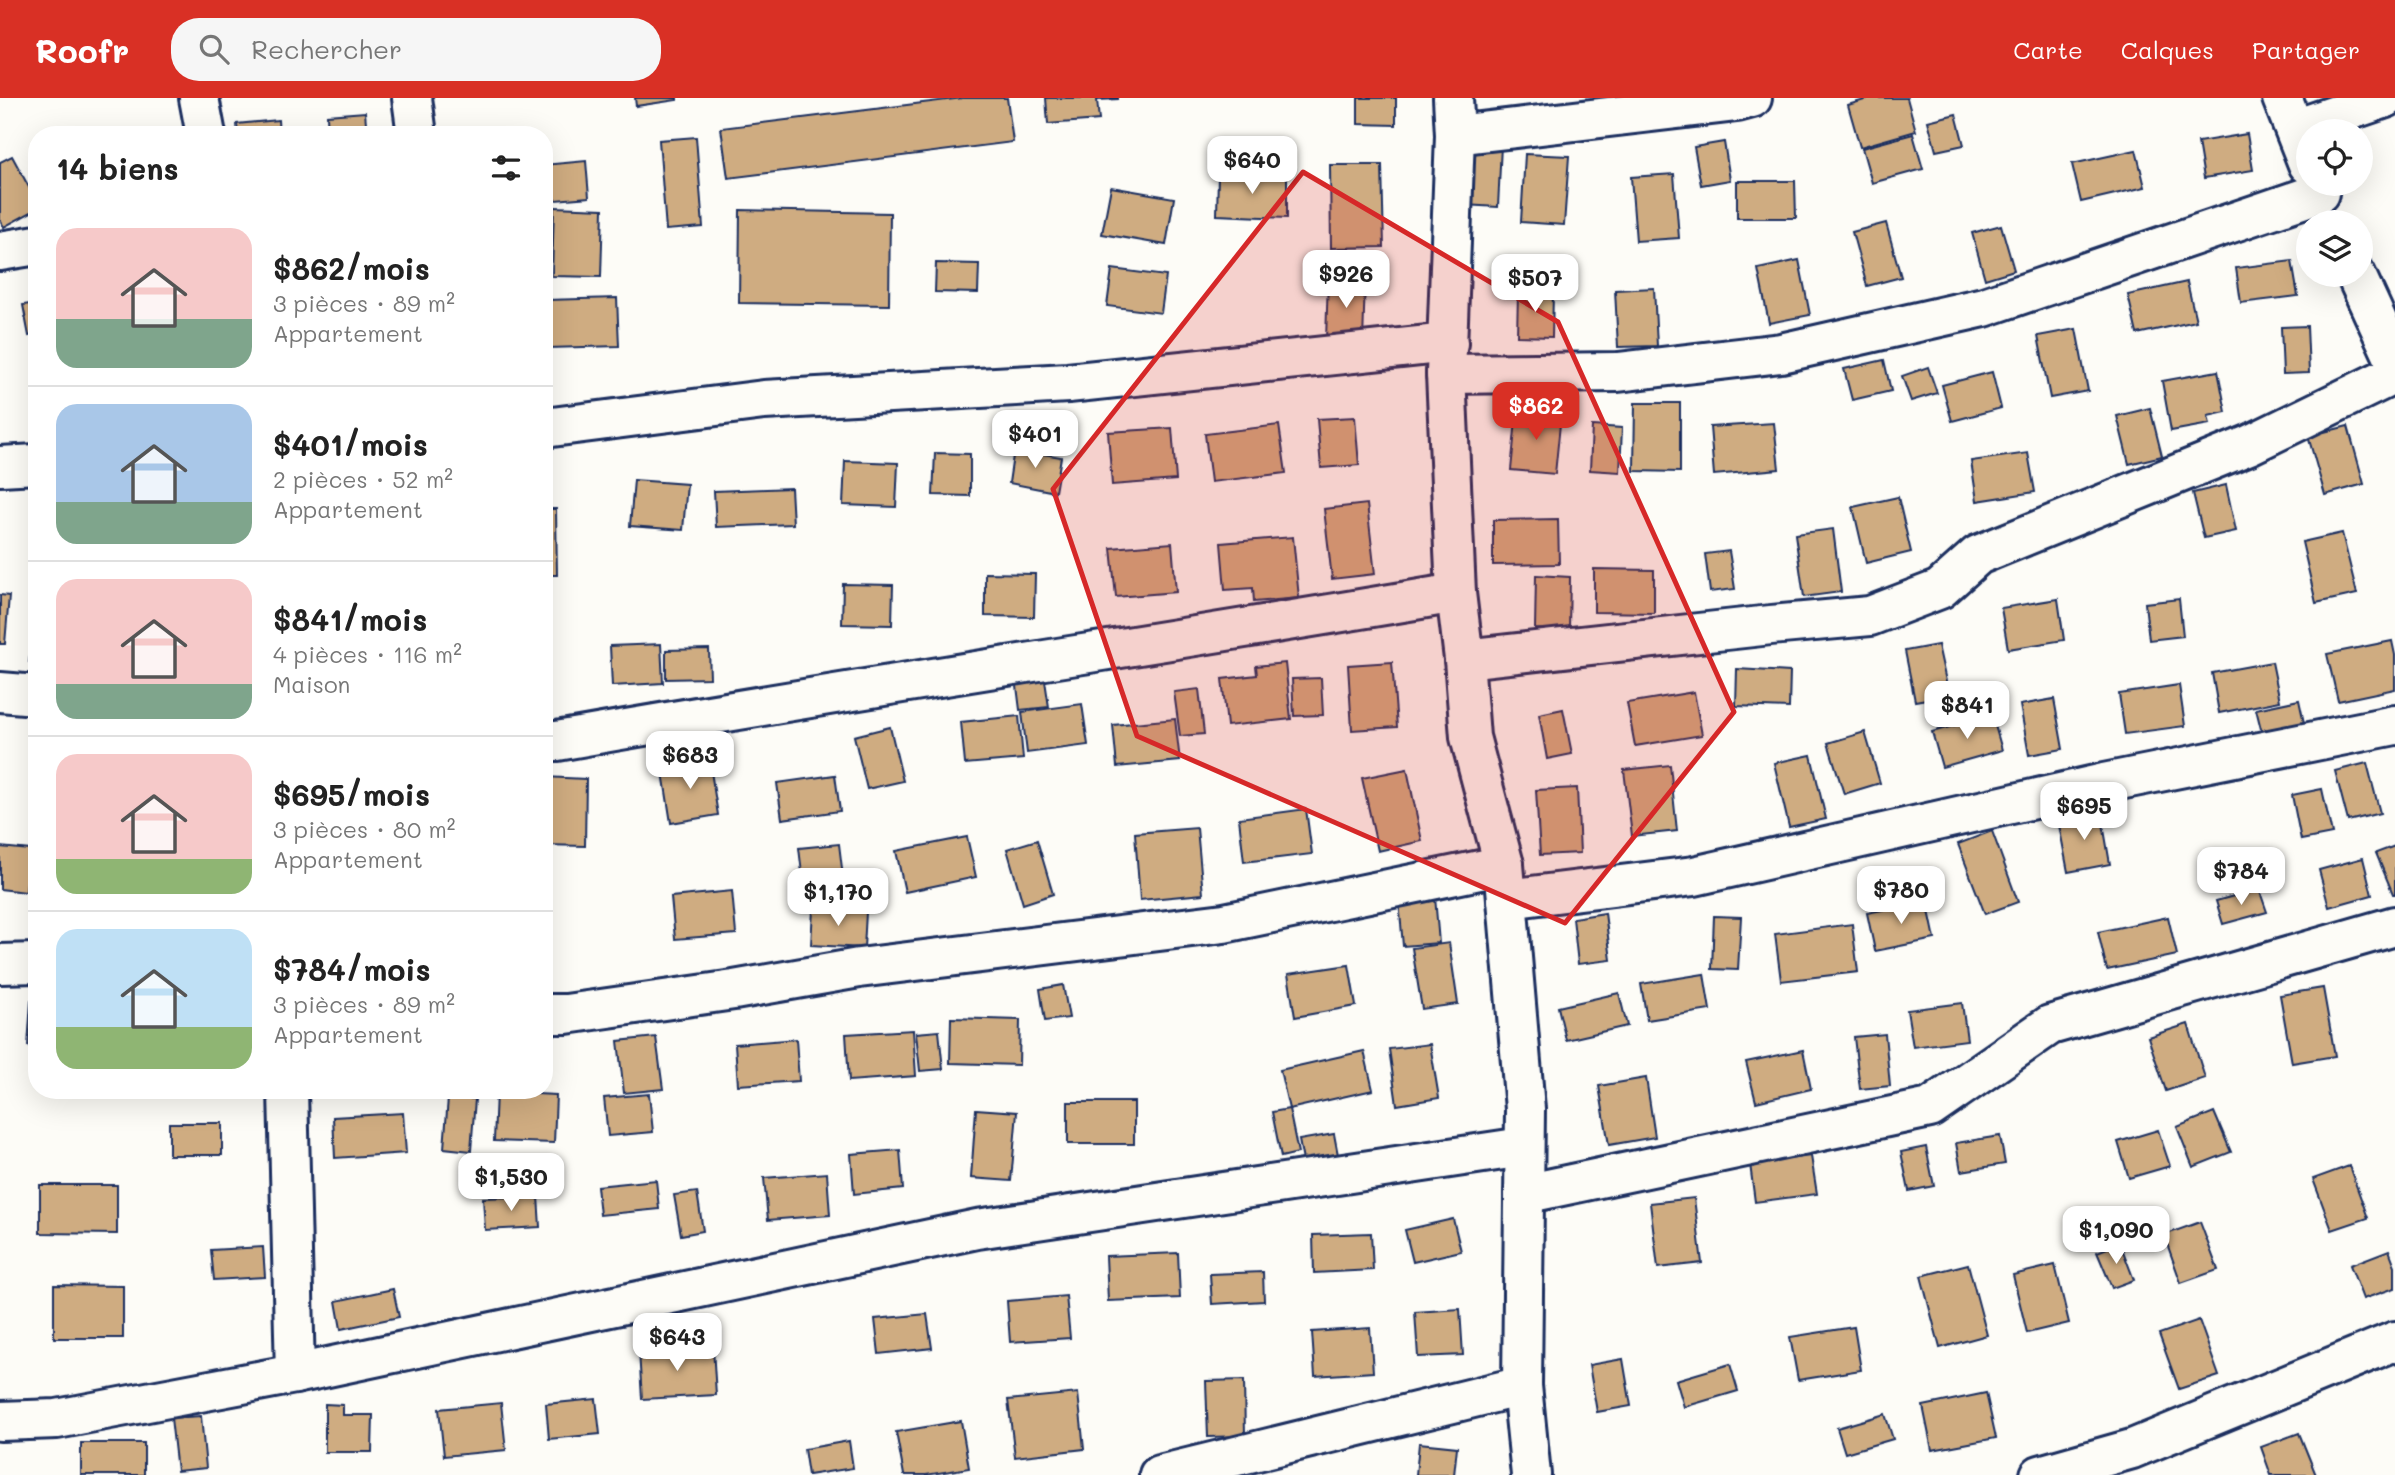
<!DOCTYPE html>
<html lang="fr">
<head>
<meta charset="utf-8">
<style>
  :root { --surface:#fff; --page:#f6f6f6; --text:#222; --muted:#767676; --line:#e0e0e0; --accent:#d93025 }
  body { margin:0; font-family:Mali,sans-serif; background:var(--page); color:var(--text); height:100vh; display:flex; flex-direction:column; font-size:26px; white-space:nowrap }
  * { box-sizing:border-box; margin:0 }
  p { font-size:23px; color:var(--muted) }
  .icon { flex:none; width:38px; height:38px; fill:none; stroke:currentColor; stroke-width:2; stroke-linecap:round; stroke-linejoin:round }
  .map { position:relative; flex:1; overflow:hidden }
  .details { position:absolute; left:28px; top:28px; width:525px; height:973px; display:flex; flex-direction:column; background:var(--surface); border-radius:28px; box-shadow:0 7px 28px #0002 }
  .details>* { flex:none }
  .fabs { position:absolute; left:2296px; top:21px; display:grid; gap:14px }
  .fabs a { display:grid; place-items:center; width:77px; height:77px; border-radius:50%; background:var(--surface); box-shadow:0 7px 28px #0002; font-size:35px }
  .price { position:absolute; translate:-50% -60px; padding:0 16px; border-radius:14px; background:#fff; color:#222; font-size:23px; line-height:46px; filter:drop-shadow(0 2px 4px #0008) }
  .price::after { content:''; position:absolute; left:50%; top:42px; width:21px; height:16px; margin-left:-10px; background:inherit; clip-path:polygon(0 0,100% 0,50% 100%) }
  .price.selected { background:var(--accent); color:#fff }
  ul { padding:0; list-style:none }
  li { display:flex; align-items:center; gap:21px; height:175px; padding:0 28px }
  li+li { border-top:2px solid var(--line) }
  li span { display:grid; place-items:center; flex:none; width:196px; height:140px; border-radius:21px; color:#555 }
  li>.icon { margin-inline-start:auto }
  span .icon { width:84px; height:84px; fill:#fffc; stroke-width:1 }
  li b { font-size:30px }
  h2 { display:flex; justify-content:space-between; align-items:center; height:84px; padding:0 28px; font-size:30px }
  header { display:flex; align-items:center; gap:42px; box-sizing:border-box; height:98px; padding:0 35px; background:var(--accent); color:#fff }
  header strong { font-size:33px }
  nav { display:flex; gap:38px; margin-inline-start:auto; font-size:24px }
  .search { width:490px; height:63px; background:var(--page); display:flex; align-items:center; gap:18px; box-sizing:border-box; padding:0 24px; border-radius:28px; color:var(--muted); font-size:26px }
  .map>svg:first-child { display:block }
  .building { fill:#cfac81; stroke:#1b2f5e; stroke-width:2 }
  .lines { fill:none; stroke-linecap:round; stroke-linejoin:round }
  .minor-casing { stroke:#1b2f5e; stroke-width:44 }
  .minor { stroke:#fdfcf7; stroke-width:38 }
  .marked { fill:#d62828; fill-opacity:0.2; stroke:#d62828; stroke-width:5; stroke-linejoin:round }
</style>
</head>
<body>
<header>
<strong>Roofr</strong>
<div class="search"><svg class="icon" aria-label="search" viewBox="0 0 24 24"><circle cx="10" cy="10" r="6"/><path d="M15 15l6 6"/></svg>Rechercher</div>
<nav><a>Carte</a><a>Calques</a><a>Partager</a></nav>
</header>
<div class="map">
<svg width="2395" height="1377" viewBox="0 0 2395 1377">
  <rect width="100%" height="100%" fill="#fdfcf7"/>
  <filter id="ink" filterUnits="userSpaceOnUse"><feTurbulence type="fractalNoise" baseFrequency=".0143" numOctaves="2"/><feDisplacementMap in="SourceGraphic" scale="14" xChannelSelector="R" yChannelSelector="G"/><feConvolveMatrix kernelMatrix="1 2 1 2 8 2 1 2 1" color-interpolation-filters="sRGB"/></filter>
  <g filter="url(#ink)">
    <g class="building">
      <polygon points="635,0 677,0 677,2 636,8"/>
      <polygon points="963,0 1007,0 1013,44 728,80 721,30"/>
      <polygon points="1046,0 1118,0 1118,1 1097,2 1099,22 1048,26"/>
      <polygon points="1358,0 1396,0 1396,27 1358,26"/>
      <polygon points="1871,0 1907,0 1916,33 1860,49 1848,7"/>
      <polygon points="365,14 367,37 328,37 327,17"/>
      <polygon points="1956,16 1964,47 1936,53 1928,23"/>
      <polygon points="278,22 279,37 238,37 237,26"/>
      <polygon points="1913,36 1923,71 1872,85 1862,50"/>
      <polygon points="2247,36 2253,72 2204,80 2198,44"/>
      <polygon points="696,39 703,129 666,132 659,42"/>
      <polygon points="1724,44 1730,82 1701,87 1694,49"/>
      <polygon points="1467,46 1501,47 1498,109 1464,107"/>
      <polygon points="2136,52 2145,89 2081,104 2072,66"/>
      <polygon points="1525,56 1569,58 1564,127 1521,124"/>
      <polygon points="12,58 37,104 37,111 4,129 0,122 0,64"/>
      <polygon points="586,63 589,99 544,103 544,67"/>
      <polygon points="1330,67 1382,67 1384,149 1331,150"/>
      <polygon points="1674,76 1679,140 1636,143 1631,79"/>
      <polygon points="1218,77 1287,79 1287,120 1217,117"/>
      <polygon points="1737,83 1795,83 1796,120 1737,120"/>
      <polygon points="1111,89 1174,100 1166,147 1102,136"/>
      <polygon points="554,109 603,111 601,179 552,178"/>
      <polygon points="740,112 890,115 889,207 739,205"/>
      <polygon points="1886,125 1901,179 1867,188 1852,134"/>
      <polygon points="2001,127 2014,172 1985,181 1972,135"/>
      <polygon points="1799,162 1810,217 1769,225 1758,171"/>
      <polygon points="2292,163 2298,198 2241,205 2236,170"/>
      <polygon points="936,165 979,166 978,195 935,194"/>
      <polygon points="1112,171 1166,178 1161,215 1107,208"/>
      <polygon points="1328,180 1365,182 1363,244 1326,242"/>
      <polygon points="2187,184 2196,223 2137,236 2128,197"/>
      <polygon points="1654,190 1657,248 1618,249 1615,192"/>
      <polygon points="1518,194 1553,195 1552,239 1517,238"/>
      <polygon points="617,200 619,248 548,250 546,202"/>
      <polygon points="37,205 37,236 29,238 23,207"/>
      <polygon points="2307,228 2309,275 2283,276 2281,229"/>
      <polygon points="2076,231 2088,293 2050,300 2038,238"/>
      <polygon points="1884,262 1891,293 1852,302 1844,271"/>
      <polygon points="1928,269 1937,295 1911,303 1902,278"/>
      <polygon points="2218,273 2226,314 2208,318 2210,326 2171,333 2162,283"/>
      <polygon points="1992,274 2001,310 1952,323 1942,287"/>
      <polygon points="1635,305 1680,305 1680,374 1634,373"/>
      <polygon points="2150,310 2162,358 2129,366 2117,318"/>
      <polygon points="1517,312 1561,316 1555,376 1511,372"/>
      <polygon points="1355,319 1359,367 1321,370 1317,321"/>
      <polygon points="1774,325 1779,371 1714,377 1710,329"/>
      <polygon points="1279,327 1286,375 1211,384 1205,336"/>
      <polygon points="1592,328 1622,330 1620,374 1590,372"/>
      <polygon points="2348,328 2364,386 2325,397 2308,338"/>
      <polygon points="1172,330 1176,382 1112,387 1108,334"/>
      <polygon points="1014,351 1061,359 1055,394 1009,385"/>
      <polygon points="935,355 970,356 970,398 933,397"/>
      <polygon points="2028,355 2035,394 1977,403 1971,363"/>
      <polygon points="845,363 898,365 896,409 843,407"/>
      <polygon points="634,382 687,386 683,432 630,428"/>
      <polygon points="2226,387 2236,433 2204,440 2193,395"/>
      <polygon points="791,390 793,426 716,429 714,393"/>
      <polygon points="1898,399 1911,454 1866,465 1853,409"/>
      <polygon points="1367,406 1375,476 1332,481 1324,411"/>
      <polygon points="544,411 556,411 557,477 544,477"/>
      <polygon points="1558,421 1559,466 1493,467 1493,422"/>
      <polygon points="1833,431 1841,494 1804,499 1795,436"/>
      <polygon points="2342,435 2357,496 2316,505 2302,444"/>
      <polygon points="1293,439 1299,500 1254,504 1253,490 1225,492 1221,445"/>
      <polygon points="1172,445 1176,494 1116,499 1111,450"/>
      <polygon points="1729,453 1735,491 1710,494 1705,456"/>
      <polygon points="1594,471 1654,472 1654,515 1594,514"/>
      <polygon points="985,475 1035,476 1034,519 985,518"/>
      <polygon points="1536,477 1570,479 1569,532 1535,531"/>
      <polygon points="843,486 893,487 892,527 842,526"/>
      <polygon points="0,497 9,498 5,546 0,546"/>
      <polygon points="2058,501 2064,542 2008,551 2001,510"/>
      <polygon points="2179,501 2183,538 2149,542 2145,505"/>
      <polygon points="35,522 37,523 37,565 29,564"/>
      <polygon points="2392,543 2395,557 2395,591 2338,603 2327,556"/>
      <polygon points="661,546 663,585 612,588 610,548"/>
      <polygon points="1938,547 1949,597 1915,603 1905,553"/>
      <polygon points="709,551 710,580 666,581 666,552"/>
      <polygon points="1392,564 1397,629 1352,632 1348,567"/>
      <polygon points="2272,564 2280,603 2219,615 2212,575"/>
      <polygon points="1285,565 1291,621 1227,628 1222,581 1257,577 1256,568"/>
      <polygon points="1737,571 1790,574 1789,610 1736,608"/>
      <polygon points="1044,576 1049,609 1020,612 1016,580"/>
      <polygon points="1321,580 1323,617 1294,618 1292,581"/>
      <polygon points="2179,587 2185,628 2125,636 2119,596"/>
      <polygon points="1199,591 1204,636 1180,638 1174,594"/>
      <polygon points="1694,594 1702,637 1635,648 1627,605"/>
      <polygon points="2054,601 2063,651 2029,657 2020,607"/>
      <polygon points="2299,602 2306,634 2264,643 2256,611"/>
      <polygon points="1082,606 1088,647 1027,655 1022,614"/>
      <polygon points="1563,611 1572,656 1547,661 1539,616"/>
      <polygon points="1992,617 2002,652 1942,669 1932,634"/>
      <polygon points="1019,618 1023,661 965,666 961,624"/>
      <polygon points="1175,621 1180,663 1117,669 1113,627"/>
      <polygon points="890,629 903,683 867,691 854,638"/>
      <polygon points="1865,634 1880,685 1844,696 1828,645"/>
      <polygon points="1811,657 1826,721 1789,729 1774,665"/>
      <polygon points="709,661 718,717 671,725 662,668"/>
      <polygon points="2367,665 2380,715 2348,723 2335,673"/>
      <polygon points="1670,667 1677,733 1632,738 1624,672"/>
      <polygon points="1407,671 1422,743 1378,753 1362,680"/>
      <polygon points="835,677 840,713 782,721 777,685"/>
      <polygon points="544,679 586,681 585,748 544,747"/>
      <polygon points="1577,690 1580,755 1540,757 1536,692"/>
      <polygon points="2322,691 2332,736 2301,742 2292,697"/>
      <polygon points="1306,711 1312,756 1244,764 1239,720"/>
      <polygon points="2101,714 2110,766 2068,774 2058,722"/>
      <polygon points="1197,730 1203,796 1140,802 1135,735"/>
      <polygon points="1992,733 2018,804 1985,816 1958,746"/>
      <polygon points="967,739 976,779 905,794 896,753"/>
      <polygon points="1037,742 1053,796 1023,806 1007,751"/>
      <polygon points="839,746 846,803 806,808 799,750"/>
      <polygon points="2395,748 2395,796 2393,796 2376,755"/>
      <polygon points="0,749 30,752 26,794 0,791"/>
      <polygon points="2363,760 2372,797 2329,809 2319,772"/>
      <polygon points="2259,791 2267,814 2223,826 2216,803"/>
      <polygon points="732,793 736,836 675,841 671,799"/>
      <polygon points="1435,799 1439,845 1403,848 1399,803"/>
      <polygon points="1927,803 1935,841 1875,853 1867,815"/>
      <polygon points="813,811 866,814 864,850 811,847"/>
      <polygon points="1605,815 1611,862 1578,866 1573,820"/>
      <polygon points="1714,818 1741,819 1738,872 1712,871"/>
      <polygon points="2168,819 2177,857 2107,872 2098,834"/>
      <polygon points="1852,826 1858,874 1781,883 1775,836"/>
      <polygon points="1449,845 1458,906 1422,911 1412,850"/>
      <polygon points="1349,867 1356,908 1295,919 1288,876"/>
      <polygon points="1704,876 1710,912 1647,922 1641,886"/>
      <polygon points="1063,887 1069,920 1045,923 1040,891"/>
      <polygon points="2323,890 2335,958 2292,965 2280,897"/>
      <polygon points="1619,895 1627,928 1566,942 1558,909"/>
      <polygon points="31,903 37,903 37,949 28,948"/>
      <polygon points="1962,905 1967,942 1913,949 1907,912"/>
      <polygon points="951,920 1020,922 1019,967 950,965"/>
      <polygon points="2188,926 2205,980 2166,993 2148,939"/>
      <polygon points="913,932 916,978 849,983 846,936"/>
      <polygon points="939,933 943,971 920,973 916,935"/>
      <polygon points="1885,936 1890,988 1860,991 1854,939"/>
      <polygon points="656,939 663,991 624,995 618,943"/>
      <polygon points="796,941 799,983 738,987 735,946"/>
      <polygon points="1430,946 1439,1000 1397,1007 1389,951"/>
      <polygon points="1803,952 1811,991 1756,1004 1746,964"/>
      <polygon points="1364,953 1373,992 1289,1011 1280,972"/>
      <polygon points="1646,980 1655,1039 1609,1047 1599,988"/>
      <polygon points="496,994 556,997 554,1045 494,1043"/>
      <polygon points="649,996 653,1034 608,1038 604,1000"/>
      <polygon points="448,1000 475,1001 471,1053 444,1050"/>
      <rect x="1068" y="1004" width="66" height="42"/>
      <polygon points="976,1011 1017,1014 1011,1083 971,1080"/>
      <polygon points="1289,1011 1298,1055 1281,1059 1272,1014"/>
      <polygon points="2214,1014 2231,1054 2193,1069 2177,1029"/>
      <polygon points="403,1015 406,1055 335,1060 333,1019"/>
      <rect x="169" y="1025" width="53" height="32"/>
      <polygon points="2158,1032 2170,1068 2129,1080 2118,1044"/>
      <polygon points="1334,1036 1338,1057 1303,1063 1299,1042"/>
      <polygon points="2000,1038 2005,1066 1961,1073 1956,1045"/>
      <polygon points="1926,1049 1934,1088 1909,1093 1901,1054"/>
      <polygon points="900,1052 903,1091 854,1096 851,1056"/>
      <polygon points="1811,1058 1817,1096 1755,1104 1750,1066"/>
      <polygon points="2349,1068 2368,1120 2332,1132 2313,1081"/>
      <polygon points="827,1075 830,1117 768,1122 764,1080"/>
      <polygon points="656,1082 659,1111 600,1117 597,1088"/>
      <polygon points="40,1087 117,1087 117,1136 40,1135"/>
      <polygon points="697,1094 703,1133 681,1137 674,1097"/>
      <polygon points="538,1098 540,1129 485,1132 483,1100"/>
      <polygon points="1694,1100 1702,1165 1658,1170 1650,1105"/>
      <polygon points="1453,1121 1461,1153 1413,1164 1405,1132"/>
      <polygon points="2200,1124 2218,1172 2181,1185 2164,1137"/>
      <polygon points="1371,1135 1373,1172 1314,1175 1313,1137"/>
      <polygon points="2120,1145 2134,1182 2112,1190 2097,1154"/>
      <polygon points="263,1149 265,1179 214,1182 211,1152"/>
      <polygon points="2389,1152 2395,1168 2395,1190 2363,1201 2350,1167"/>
      <polygon points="1178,1155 1180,1200 1108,1203 1106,1158"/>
      <polygon points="1968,1166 1987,1237 1940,1250 1921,1178"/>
      <polygon points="2055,1167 2069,1225 2027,1235 2013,1177"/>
      <polygon points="1263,1174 1264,1203 1212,1206 1210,1176"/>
      <polygon points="54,1187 123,1188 123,1240 54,1240"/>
      <polygon points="393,1191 399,1219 341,1231 336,1203"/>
      <polygon points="1066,1198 1070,1240 1010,1244 1007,1203"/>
      <polygon points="1460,1211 1463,1257 1418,1259 1415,1214"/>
      <polygon points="927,1216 932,1250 879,1256 875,1221"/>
      <polygon points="2199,1222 2219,1278 2179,1291 2159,1236"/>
      <polygon points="1854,1229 1861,1272 1798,1282 1790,1239"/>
      <polygon points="1370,1230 1373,1274 1315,1278 1312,1234"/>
      <polygon points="713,1250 716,1297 642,1301 639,1253"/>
      <polygon points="1623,1261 1631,1308 1597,1314 1589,1267"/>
      <polygon points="1730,1266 1738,1293 1684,1309 1676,1282"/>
      <polygon points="1244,1282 1245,1338 1208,1339 1206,1283"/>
      <polygon points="1078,1295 1084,1351 1015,1359 1008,1302"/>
      <polygon points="1986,1295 1996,1340 1932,1352 1923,1308"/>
      <polygon points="596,1301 600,1336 549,1341 546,1306"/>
      <polygon points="501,1305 506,1352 444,1358 439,1311"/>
      <polygon points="325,1306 343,1307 343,1317 373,1317 372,1354 325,1354"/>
      <polygon points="1885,1316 1893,1341 1845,1355 1837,1330"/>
      <polygon points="201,1318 206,1370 177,1373 171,1320"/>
      <polygon points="961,1323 969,1370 926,1377 904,1377 896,1334"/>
      <polygon points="2299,1335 2316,1377 2271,1377 2261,1349"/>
      <polygon points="849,1343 853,1370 808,1377 804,1351"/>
      <rect x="81" y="1345" width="63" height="32"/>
      <polygon points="1419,1345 1457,1349 1454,1377 1416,1377"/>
    </g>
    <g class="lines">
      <g class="minor-casing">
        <g id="minor">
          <polyline points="199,0 206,37"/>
          <polyline points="412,0 417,37"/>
          <polyline points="1453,0 1455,37 1446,276 1456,495 1464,561 1470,639 1504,767 1507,801 1525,1011 1522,1288 1531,1377"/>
          <polyline points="2282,0 2308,66"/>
          <polyline points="2295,31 2386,0"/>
          <polyline points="1455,37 1737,4 1752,0"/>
          <polyline points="0,153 37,147"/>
          <polyline points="2356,177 2395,262"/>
          <polyline points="1446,276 1618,274 1781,255 1984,209 2319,95"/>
          <polyline points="544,330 764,302 1068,285 1448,245"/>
          <polyline points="0,368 37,366"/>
          <polyline points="1464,561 1771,527 1870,518 1940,491 1978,457 2249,347 2395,276"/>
          <polyline points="0,594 37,597"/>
          <path d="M544,643H557C856,590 1156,546 1456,495"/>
          <polyline points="1507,801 1694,778 2104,685 2395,627"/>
          <polyline points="0,866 37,865"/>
          <polyline points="544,916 566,916 734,892 859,870 1224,825 1504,767"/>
          <polyline points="288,992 295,1276"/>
          <polyline points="1524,1096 1930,1010 2050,927 2395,828"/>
          <polyline points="0,1323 57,1321 295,1276 977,1131 1523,1049"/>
          <polyline points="1159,1377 1522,1288"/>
          <polyline points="2040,1377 2132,1351 2395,1243"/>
        </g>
      </g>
      <use href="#minor" class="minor"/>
    </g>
  </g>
  <path class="marked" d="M1303,74L1558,224L1734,614L1565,825L1137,638L1053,391Z"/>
</svg>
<div class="fabs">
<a><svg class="icon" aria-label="locate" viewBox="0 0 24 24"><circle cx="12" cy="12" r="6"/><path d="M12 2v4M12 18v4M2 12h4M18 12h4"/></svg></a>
<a><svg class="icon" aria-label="layers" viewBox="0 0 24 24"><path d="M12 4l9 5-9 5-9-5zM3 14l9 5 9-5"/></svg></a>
</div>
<b class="price" style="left:1252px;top:98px">$640</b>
<b class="price" style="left:1346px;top:212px">$926</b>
<b class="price" style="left:1535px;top:216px">$507</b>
<b class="price selected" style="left:1536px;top:344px">$862</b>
<b class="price" style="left:1035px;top:372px">$401</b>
<b class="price" style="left:1967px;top:643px">$841</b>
<b class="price" style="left:690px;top:693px">$683</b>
<b class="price" style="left:2084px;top:744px">$695</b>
<b class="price" style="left:2241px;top:809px">$784</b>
<b class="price" style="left:1901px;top:828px">$780</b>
<b class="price" style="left:838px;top:830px">$1,170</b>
<b class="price" style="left:511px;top:1115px">$1,530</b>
<b class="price" style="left:2116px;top:1168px">$1,090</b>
<b class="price" style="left:677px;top:1275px">$643</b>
<section class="details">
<h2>14 biens<svg class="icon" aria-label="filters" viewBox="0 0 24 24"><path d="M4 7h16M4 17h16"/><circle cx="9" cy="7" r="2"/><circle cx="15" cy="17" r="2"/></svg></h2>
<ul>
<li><span style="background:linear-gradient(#f6c9c9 65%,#7fa58c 0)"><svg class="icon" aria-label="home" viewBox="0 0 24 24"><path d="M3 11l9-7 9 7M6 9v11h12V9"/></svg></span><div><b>$862/mois</b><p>3 pièces · 89 m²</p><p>Appartement</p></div></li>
<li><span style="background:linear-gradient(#a9c7e8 70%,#7fa58c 0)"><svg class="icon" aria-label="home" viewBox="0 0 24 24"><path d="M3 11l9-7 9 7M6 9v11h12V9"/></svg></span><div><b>$401/mois</b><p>2 pièces · 52 m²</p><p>Appartement</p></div></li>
<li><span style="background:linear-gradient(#f6c9c9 75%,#7fa58c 0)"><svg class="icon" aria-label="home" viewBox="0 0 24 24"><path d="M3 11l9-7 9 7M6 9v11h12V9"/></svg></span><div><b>$841/mois</b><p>4 pièces · 116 m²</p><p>Maison</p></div></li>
<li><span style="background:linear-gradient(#f6c9c9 75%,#8fb573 0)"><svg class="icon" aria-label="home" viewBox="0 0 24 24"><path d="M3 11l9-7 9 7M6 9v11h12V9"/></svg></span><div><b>$695/mois</b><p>3 pièces · 80 m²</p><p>Appartement</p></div></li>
<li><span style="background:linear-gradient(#bfe0f5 70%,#8fb573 0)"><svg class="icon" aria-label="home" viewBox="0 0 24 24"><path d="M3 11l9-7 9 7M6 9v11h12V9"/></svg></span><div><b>$784/mois</b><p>3 pièces · 89 m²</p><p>Appartement</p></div></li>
</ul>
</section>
</div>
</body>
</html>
